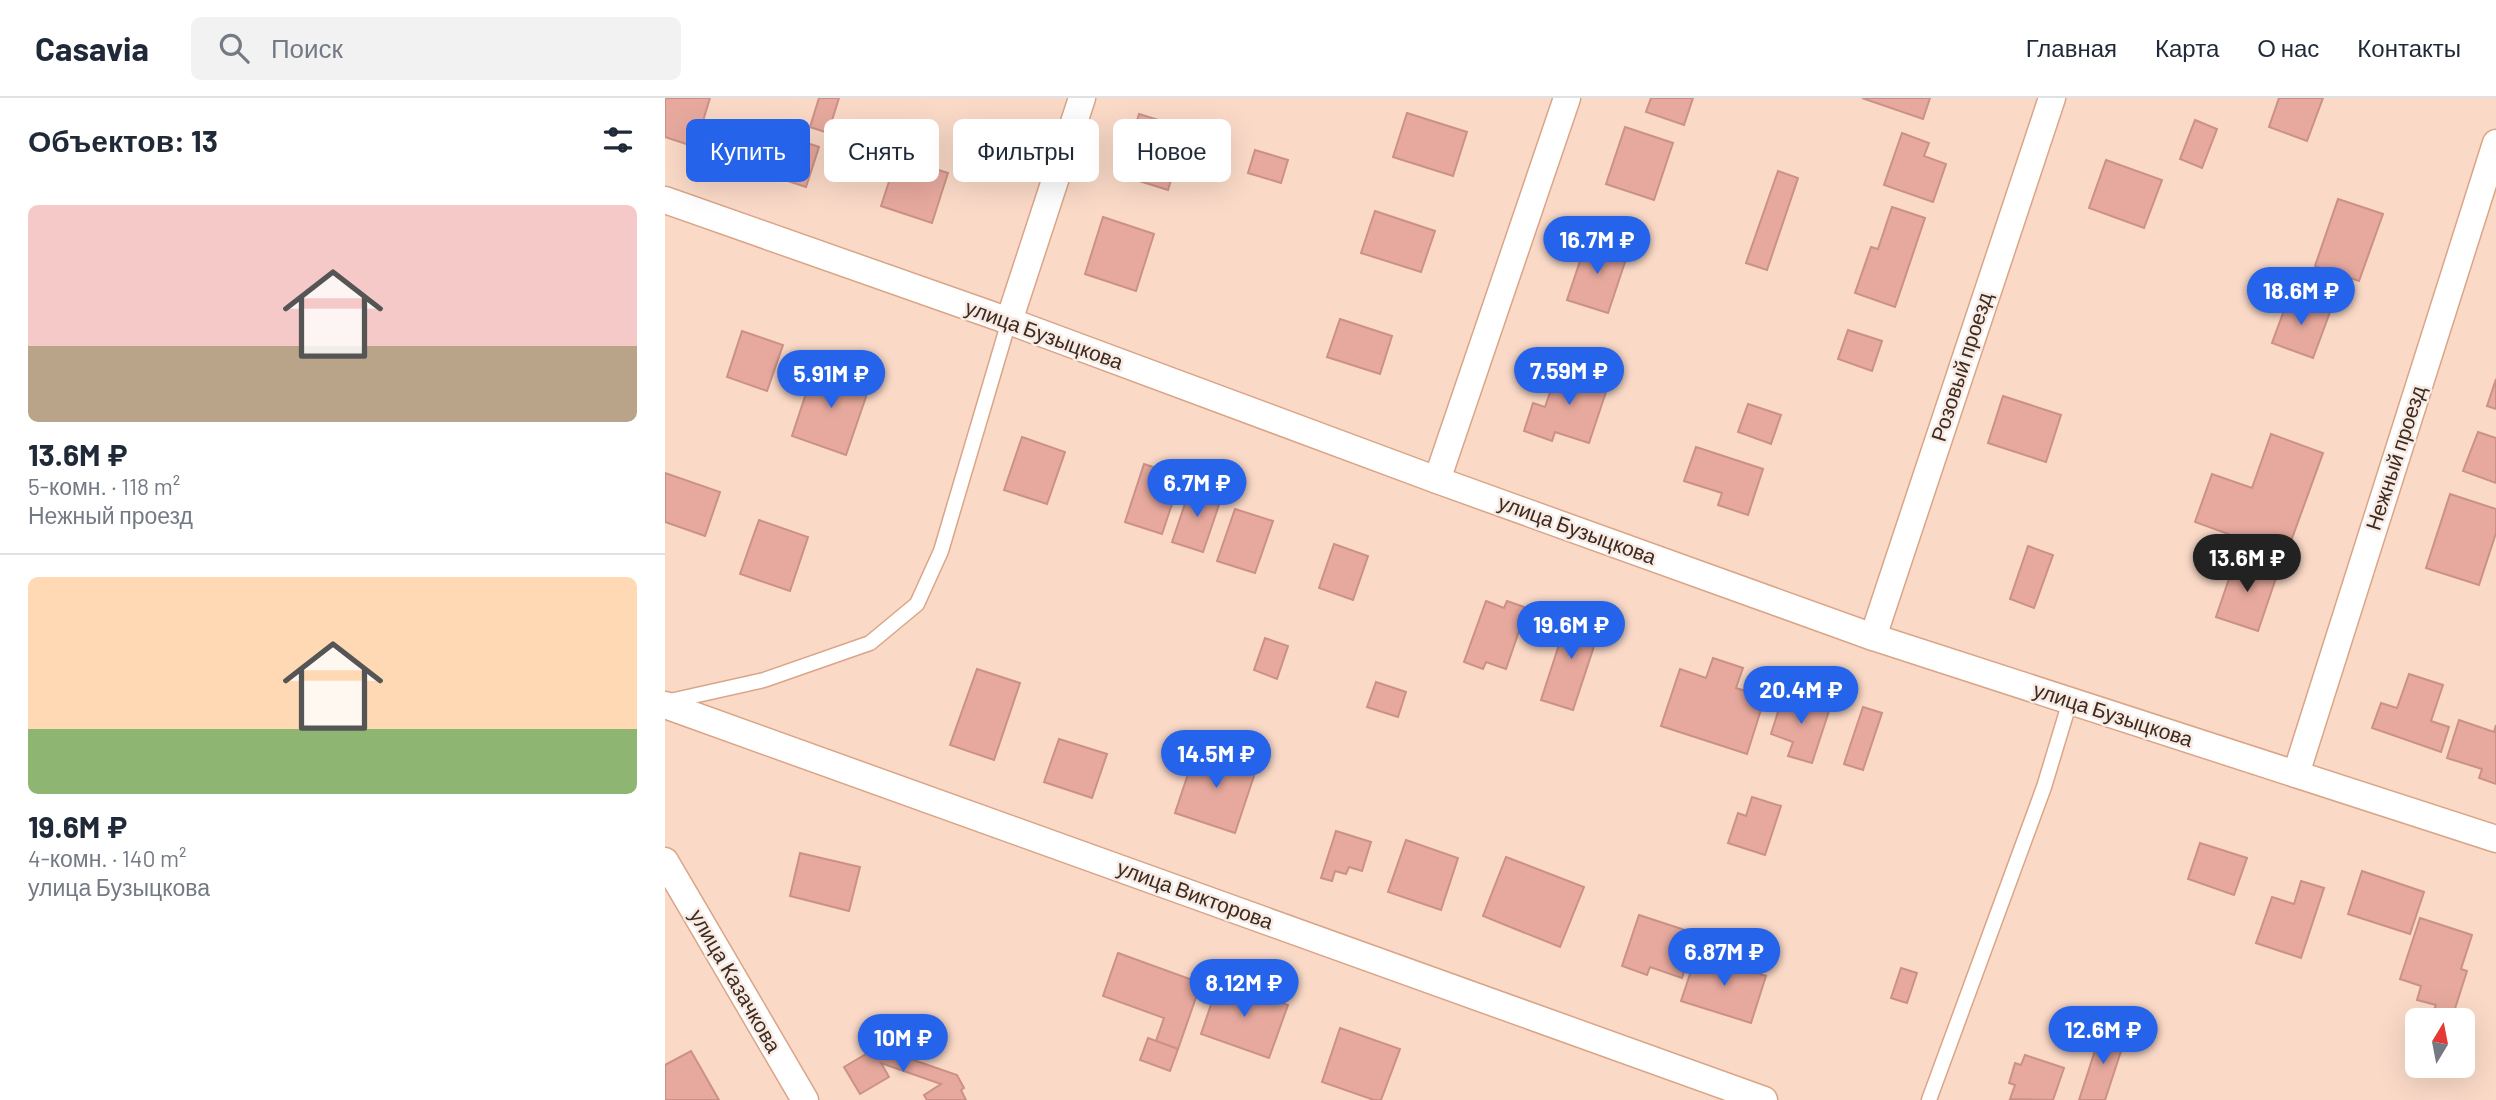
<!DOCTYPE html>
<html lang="ru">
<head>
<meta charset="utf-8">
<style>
  :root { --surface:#fff; --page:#f2f2f3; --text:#1f2937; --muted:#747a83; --line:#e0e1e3; --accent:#2563eb }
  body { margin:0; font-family:Barlow,sans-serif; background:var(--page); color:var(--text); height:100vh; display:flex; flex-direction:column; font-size:26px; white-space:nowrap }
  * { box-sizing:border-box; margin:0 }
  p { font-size:23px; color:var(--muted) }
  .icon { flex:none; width:38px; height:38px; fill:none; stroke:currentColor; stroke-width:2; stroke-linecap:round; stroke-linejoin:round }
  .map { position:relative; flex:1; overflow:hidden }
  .sheet { display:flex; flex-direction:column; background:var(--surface); width:665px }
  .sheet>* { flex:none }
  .hud { position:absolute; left:21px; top:21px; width:665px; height:63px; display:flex; gap:14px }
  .needle { width:46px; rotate:10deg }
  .fabs { position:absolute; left:1740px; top:910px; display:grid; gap:14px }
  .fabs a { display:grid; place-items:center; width:70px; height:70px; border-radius:10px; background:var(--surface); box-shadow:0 7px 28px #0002; font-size:35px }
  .price { position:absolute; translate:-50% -60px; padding:0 16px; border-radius:24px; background:var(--accent); color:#fff; font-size:23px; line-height:46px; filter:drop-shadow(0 2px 4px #0008) }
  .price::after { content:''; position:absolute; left:50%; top:42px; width:21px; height:16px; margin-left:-10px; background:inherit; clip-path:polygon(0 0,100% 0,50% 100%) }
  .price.selected { background:#222; color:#fff }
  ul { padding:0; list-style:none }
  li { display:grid; align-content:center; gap:14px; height:371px; padding:0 28px }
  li+li { border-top:2px solid var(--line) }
  li span { display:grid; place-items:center; height:217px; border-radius:10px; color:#555 }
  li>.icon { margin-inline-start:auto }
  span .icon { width:126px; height:126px; fill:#fffc; stroke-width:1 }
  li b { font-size:30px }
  h2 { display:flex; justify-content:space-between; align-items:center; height:84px; padding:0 28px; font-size:30px }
  .chip { padding:0 24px; border-radius:10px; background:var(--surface); box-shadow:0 7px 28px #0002; font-size:24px; line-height:63px }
  .chip.selected { background:var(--accent); color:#fff }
  header { display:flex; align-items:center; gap:42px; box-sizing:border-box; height:98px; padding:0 35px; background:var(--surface); border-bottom:2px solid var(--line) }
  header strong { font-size:33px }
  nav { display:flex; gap:38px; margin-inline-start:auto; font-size:24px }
  .search { width:490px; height:63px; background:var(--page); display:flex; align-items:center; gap:18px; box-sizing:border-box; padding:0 24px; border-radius:10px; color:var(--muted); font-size:26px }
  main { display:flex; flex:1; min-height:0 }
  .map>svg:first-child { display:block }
  .building { fill:#e7a99e; stroke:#cc9186; stroke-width:2 }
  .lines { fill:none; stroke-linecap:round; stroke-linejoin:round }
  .lane-casing { stroke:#daa587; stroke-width:17 }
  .street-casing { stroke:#daa587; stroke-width:29 }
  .lane { stroke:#fff; stroke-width:14 }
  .street { stroke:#fff; stroke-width:26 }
  .labels { text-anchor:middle; stroke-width:5; stroke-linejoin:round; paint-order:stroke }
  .street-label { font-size:21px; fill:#3f2a1e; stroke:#f7ebe5 }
</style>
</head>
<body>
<header>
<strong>Casavia</strong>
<div class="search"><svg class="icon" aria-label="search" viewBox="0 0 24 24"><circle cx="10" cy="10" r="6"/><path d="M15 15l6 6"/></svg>Поиск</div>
<nav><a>Главная</a><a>Карта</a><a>О нас</a><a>Контакты</a></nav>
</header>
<main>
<section class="sheet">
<h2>Объектов: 13<svg class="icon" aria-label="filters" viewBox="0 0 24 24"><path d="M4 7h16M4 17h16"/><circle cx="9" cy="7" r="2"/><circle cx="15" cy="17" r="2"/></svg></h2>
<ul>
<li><span style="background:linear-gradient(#f6c9c9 65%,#b9a48a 0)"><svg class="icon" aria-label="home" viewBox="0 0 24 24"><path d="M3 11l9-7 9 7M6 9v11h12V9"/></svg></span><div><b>13.6M ₽</b><p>5-комн. · 118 m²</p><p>Нежный проезд</p></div></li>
<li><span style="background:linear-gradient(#ffd9b3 70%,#8fb573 0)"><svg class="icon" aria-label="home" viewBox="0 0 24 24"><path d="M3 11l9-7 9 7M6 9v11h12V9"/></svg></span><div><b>19.6M ₽</b><p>4-комн. · 140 m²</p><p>улица Бузыцкова</p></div></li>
</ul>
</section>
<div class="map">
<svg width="1831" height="1002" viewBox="0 0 1831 1002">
  <rect width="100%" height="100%" fill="#fad9c7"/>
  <g class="building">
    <polygon points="0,0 45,0 30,49 0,39"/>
    <polygon points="154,0 174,0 163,35 145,29"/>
    <polygon points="986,0 1028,0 1019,27 981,14"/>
    <polygon points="1197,0 1265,0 1258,21"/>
    <polygon points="1614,0 1658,0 1642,43 1604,29"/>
    <polygon points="742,15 802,34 788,78 728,59"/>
    <polygon points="474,16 522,31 503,92 455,77"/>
    <polygon points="1530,22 1552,31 1537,70 1515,61"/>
    <polygon points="960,29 1008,45 989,102 941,86"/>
    <polygon points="1237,35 1264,45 1259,58 1281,66 1268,104 1219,87"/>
    <polygon points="130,41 154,49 141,89 117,81"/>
    <polygon points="590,52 623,62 616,85 583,75"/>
    <polygon points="232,59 283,75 267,125 216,108"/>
    <polygon points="1441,62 1497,82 1479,130 1424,110"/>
    <polygon points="1113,73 1133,80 1102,172 1081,165"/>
    <polygon points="1673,101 1718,116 1694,183 1650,168"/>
    <polygon points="1227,109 1260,120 1230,209 1190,195 1206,149 1213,151"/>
    <polygon points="710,113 770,133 756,174 696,155"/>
    <polygon points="438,119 489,136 471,193 420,176"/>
    <polygon points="922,142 963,155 943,215 902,202"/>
    <polygon points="1624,199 1665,214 1648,260 1607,245"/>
    <polygon points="675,221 727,238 715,276 662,259"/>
    <polygon points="1183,232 1217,243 1207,273 1173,261"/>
    <polygon points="77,233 118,247 102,293 62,279"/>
    <polygon points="150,268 205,287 181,357 127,338"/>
    <polygon points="894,268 944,285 924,345 890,334 887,343 859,333 868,305 880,309"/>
    <polygon points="1831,281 1831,311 1822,308"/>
    <polygon points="1338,298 1396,317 1381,364 1323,345"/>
    <polygon points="1083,306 1116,317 1106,346 1073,334"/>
    <polygon points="1813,334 1831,340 1831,385 1798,373"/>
    <polygon points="1606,336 1658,355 1621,457 1530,424 1547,376 1587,390"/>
    <polygon points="357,339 400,354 382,406 339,392"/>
    <polygon points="1031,349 1098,371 1083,417 1053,407 1057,395 1019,383"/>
    <polygon points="479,366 506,375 498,399 508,403 497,436 460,424"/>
    <polygon points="0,375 55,394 40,438 0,424"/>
    <polygon points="526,388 557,398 538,454 507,444"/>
    <polygon points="1785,396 1831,411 1831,435 1814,487 1761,470"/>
    <polygon points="570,411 608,423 590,475 552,463"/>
    <polygon points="94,422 143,439 125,493 75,476"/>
    <polygon points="669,446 703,458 688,502 654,490"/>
    <polygon points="1363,448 1388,457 1369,510 1345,501"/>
    <polygon points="1571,460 1613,474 1593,533 1551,519"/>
    <polygon points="821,503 839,510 842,503 862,510 841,571 821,564 818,571 799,564"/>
    <polygon points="905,513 937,524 908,612 876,602"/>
    <polygon points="600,540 623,548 612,581 589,572"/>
    <polygon points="1048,560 1078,570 1071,590 1100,599 1082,656 996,628 1015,571 1041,580"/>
    <polygon points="312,571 355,585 329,662 285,647"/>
    <polygon points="1744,576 1778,587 1766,623 1784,629 1776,654 1707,630 1716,605 1732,610"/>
    <polygon points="711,584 741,594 733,619 702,609"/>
    <polygon points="1119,595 1165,610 1147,665 1123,658 1128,644 1106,636"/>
    <polygon points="1198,609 1217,615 1198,672 1179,666"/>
    <polygon points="1794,622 1829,634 1831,627 1831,686 1814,680 1817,671 1782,660"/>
    <polygon points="394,641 442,656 427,700 379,684"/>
    <polygon points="532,649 592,669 570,735 510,715"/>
    <polygon points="1087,699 1116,708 1100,757 1063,745 1073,715 1081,718"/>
    <polygon points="671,733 706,744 697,773 684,769 681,776 670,773 667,783 656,780"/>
    <polygon points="741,742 793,760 776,812 723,794"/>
    <polygon points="1535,745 1582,760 1569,797 1523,781"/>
    <polygon points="135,755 195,769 184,813 125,798"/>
    <polygon points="841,759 919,789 895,849 818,818"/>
    <polygon points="1697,773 1759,794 1745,836 1683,816"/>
    <polygon points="1636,783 1659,790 1636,860 1591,845 1607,799 1629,806"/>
    <polygon points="974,817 1032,836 1017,880 985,869 982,877 957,868"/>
    <polygon points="1755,820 1807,837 1796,871 1802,873 1787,920 1768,914 1771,907 1752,902 1756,888 1735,881"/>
    <polygon points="1072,833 1094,840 1088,859 1066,852"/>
    <polygon points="453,855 536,885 513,951 491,943 499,920 438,898"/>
    <polygon points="1032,855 1101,878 1086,925 1016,903"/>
    <polygon points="1236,870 1252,875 1242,905 1226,900"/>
    <polygon points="554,883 623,907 604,960 536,936"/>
    <polygon points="675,930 735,951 716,1002 709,1002 657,984"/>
    <polygon points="1437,931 1461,938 1440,1002 1414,1002"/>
    <polygon points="483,940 513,951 505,973 475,962"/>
    <polygon points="211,949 292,977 299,990 296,992 301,1002 262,1002 259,997 276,986 216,965 224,979 195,996 179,969 208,952 209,954"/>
    <polygon points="26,953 54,1002 0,1002 0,967"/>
    <polygon points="1360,957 1399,970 1388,1002 1345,1001 1350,987 1344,985 1350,965 1356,967"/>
  </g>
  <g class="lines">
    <g class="lane-casing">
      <g id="lane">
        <polyline points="1,604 99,582 205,545 252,506 276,453 344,223"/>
        <polyline points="1264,1002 1379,689 1405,603"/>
      </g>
    </g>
    <g class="street-casing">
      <g id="street">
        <polyline points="0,102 344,223 772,382 1208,539 1831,741"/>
        <polyline points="344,223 417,0"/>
        <polyline points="772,382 902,0"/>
        <polyline points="1208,539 1387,0"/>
        <polyline points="0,607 1099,1002"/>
        <polyline points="1631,676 1831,45"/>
        <polyline points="0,763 140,1002"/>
      </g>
    </g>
    <use href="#lane" class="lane"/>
    <use href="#street" class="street"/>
  </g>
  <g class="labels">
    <g class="street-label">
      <text transform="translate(379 237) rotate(20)" y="7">улица Бузыцкова</text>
      <text transform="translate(1297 269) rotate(-72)" y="7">Розовый проезд</text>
      <text transform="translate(1731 360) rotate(-72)" y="7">Нежный проезд</text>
      <text transform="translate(912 432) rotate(20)" y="7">улица Бузыцкова</text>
      <text transform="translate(1448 617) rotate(18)" y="7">улица Бузыцкова</text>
      <text transform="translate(530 797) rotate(20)" y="7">улица Викторова</text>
      <text transform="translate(70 883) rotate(60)" y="7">улица Казачкова</text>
    </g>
  </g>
</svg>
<div class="fabs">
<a><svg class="needle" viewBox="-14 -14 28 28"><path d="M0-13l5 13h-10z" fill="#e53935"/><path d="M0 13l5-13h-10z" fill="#747a83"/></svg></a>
</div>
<b class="price" style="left:932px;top:178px">16.7M ₽</b>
<b class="price" style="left:1636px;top:229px">18.6M ₽</b>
<b class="price" style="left:904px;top:309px">7.59M ₽</b>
<b class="price" style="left:166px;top:312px">5.91M ₽</b>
<b class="price" style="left:532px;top:421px">6.7M ₽</b>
<b class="price selected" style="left:1582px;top:496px">13.6M ₽</b>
<b class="price" style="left:906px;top:563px">19.6M ₽</b>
<b class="price" style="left:1136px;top:628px">20.4M ₽</b>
<b class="price" style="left:551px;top:692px">14.5M ₽</b>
<b class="price" style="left:1059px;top:890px">6.87M ₽</b>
<b class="price" style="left:579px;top:921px">8.12M ₽</b>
<b class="price" style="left:1438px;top:968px">12.6M ₽</b>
<b class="price" style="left:238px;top:976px">10M ₽</b>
<div class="hud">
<a class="chip selected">Купить</a>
<a class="chip">Снять</a>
<a class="chip">Фильтры</a>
<a class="chip">Новое</a>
</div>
</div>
</main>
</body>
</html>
